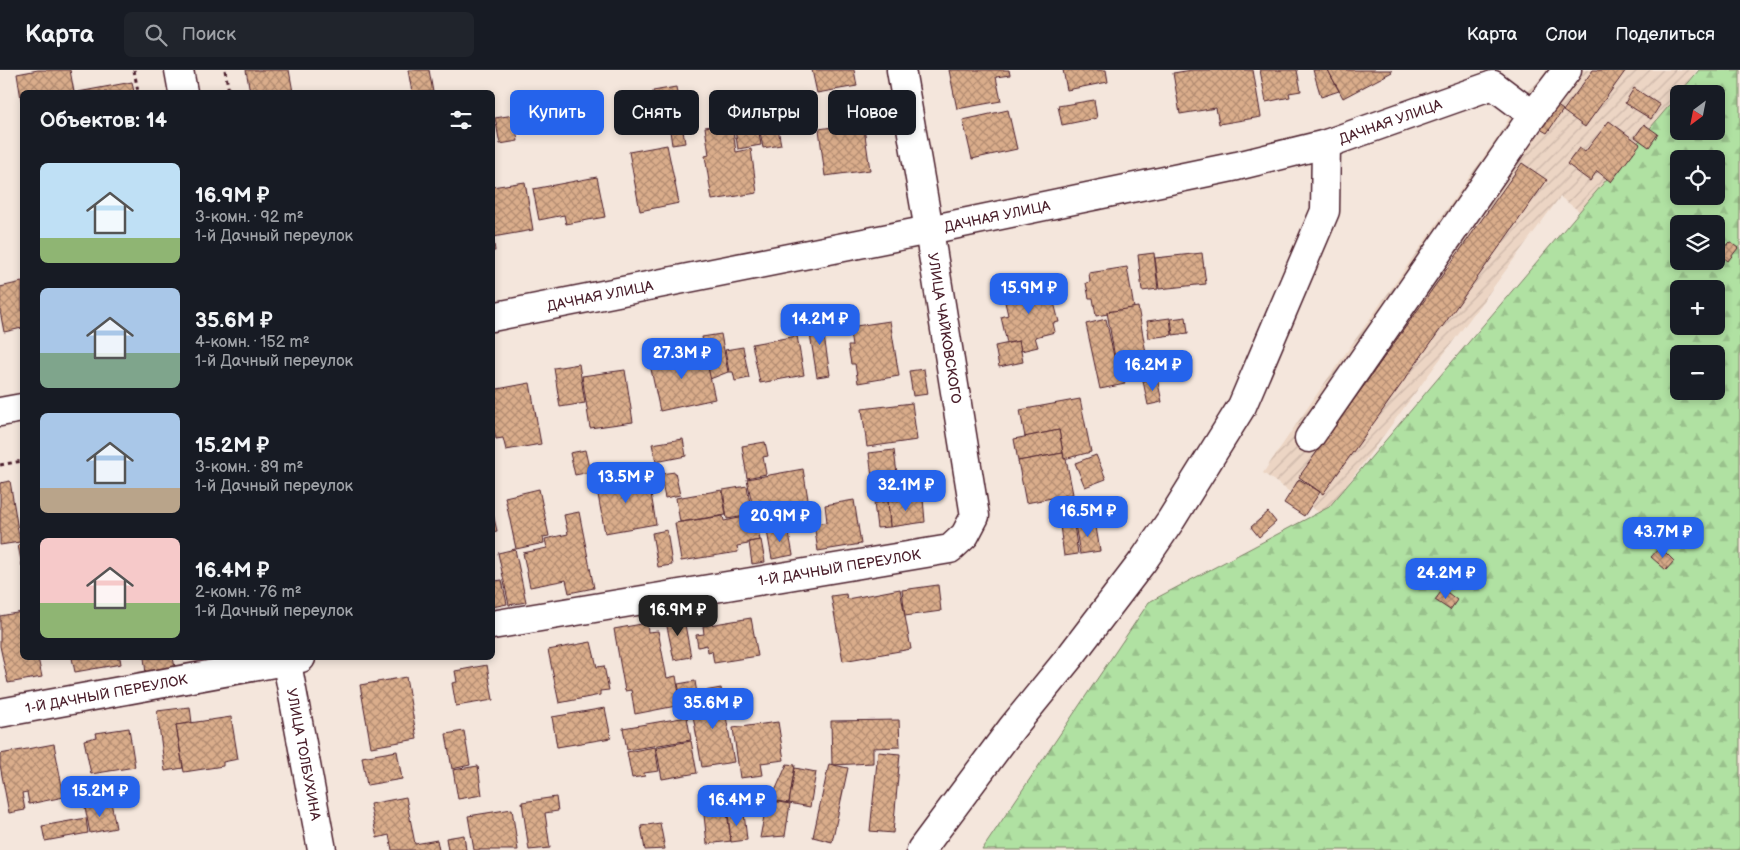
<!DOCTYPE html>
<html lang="ru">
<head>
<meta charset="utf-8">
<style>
  :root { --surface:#171b24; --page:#20242c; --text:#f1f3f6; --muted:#9ea1a6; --line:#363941; --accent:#2563eb }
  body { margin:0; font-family:"Balsamiq Sans",sans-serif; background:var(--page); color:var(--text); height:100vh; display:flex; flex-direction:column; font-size:19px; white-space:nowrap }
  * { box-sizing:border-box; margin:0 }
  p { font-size:16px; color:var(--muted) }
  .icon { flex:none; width:28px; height:28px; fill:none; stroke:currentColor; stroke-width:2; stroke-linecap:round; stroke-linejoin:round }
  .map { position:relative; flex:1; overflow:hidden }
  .drawer { position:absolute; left:20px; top:20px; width:475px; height:570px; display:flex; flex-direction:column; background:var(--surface); border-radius:8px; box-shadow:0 2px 8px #0003 }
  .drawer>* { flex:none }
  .top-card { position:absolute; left:510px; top:20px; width:475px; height:45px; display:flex; gap:10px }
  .needle { width:32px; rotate:212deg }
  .controls { position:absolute; left:1670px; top:15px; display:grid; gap:10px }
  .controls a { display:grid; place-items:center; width:55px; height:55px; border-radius:8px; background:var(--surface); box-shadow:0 2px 8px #0003; font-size:25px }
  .price { position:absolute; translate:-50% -42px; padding:0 11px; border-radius:10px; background:var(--accent); color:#fff; font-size:16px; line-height:32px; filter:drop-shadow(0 1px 2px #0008) }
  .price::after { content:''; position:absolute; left:50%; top:30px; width:15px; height:11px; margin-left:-8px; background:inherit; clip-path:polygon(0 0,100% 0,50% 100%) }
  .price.on { background:#222; color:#fff }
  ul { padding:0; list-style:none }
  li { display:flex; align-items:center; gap:15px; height:125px; padding:0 20px }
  li span { display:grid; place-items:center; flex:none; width:140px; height:100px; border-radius:8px; color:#555 }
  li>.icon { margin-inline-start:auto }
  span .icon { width:60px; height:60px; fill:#fffc; stroke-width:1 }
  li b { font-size:21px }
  h2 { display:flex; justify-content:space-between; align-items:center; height:60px; padding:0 20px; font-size:21px }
  .tag { padding:0 18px; border-radius:8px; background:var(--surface); box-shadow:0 2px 8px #0003; font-size:18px; line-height:45px }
  .tag.on { background:var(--accent); color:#fff }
  header { display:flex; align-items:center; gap:30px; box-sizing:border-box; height:70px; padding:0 25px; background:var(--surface); border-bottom:1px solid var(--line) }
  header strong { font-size:24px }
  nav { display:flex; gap:28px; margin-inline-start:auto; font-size:18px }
  .search { width:350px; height:45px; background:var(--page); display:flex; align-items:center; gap:12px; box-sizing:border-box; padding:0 18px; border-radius:8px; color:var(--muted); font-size:19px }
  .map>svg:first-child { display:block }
  .industrial { fill:url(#industrial-furrows) }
  .forest { fill:url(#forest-firs); stroke:#7d8066; fill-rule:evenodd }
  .building { fill:url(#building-cross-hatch); stroke:#4a1f2b }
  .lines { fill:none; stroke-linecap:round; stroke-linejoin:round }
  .minor-casing { stroke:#4a1f2b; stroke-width:31 }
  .path { stroke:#4a1f2b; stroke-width:3; stroke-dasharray:4 4; stroke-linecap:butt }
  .minor { stroke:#fff; stroke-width:28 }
  .labels { text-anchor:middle; stroke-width:4; stroke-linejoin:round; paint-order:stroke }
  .street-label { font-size:14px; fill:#4a1f2b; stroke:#fff }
</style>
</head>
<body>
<header>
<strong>Карта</strong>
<div class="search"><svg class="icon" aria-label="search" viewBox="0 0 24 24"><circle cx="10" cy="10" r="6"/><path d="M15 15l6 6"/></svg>Поиск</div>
<nav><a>Карта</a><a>Слои</a><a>Поделиться</a></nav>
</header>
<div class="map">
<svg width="1740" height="780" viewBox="0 0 1740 780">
  <defs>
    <pattern id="industrial-furrows" width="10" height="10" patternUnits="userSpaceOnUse" patternTransform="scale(1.25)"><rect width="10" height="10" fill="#ecd5c4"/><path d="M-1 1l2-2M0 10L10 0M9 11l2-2" fill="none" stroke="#ccb6a9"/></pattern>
    <pattern id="forest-firs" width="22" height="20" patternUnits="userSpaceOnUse" patternTransform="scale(1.25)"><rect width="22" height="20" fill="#b0e1a2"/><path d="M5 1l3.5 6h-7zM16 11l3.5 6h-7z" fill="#99c18c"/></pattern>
    <pattern id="building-cross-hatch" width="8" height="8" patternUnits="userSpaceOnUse" patternTransform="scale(1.25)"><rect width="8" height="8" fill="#daad8b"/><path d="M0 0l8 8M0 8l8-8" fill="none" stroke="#b38c72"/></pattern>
  </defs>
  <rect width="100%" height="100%" fill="#f4e6dc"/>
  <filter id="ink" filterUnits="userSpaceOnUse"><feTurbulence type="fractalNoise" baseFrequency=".02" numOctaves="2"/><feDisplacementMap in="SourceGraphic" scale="10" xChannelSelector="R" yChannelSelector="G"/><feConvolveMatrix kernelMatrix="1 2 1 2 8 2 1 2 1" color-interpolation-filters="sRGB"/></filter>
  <g filter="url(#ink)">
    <polygon class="industrial" points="1547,0 1697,0 1590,149 1560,127 1324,446 1263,403 1317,324 1504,58 1510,45 1527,21 1537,13"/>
    <path class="forest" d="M1699,0H1740V780H982L1149,532L1329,437L1679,24V61H1716V24H1679ZM1679,89H1716V126H1679ZM1679,154H1716V191H1679ZM1679,219H1716V256H1679ZM1679,284H1716V321H1679Z"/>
    <g class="building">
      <polygon points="38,0 70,0 74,22 22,22 22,35 17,4"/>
      <polygon points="246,0 289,0 293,22 250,22"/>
      <polygon points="408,0 429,0 433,22 412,22"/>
      <polygon points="812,0 854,0 857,16 817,23"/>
      <polygon points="949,0 1009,0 1010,5 996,7 1001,31 957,39"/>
      <polygon points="1063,0 1106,0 1108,12 1067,20"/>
      <polygon points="1192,0 1253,0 1261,47 1219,54 1216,38 1180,44 1173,3"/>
      <polygon points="1260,0 1297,0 1301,21 1289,23 1290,27 1266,32"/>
      <polygon points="1313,0 1328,0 1339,21 1321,27"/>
      <polygon points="1328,0 1391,0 1392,2 1343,28"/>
      <polygon points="1593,0 1626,0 1585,57 1563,41"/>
      <polygon points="132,12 134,22 78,22"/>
      <polygon points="676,17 685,73 672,75 668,47 657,48 653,21"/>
      <polygon points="1634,18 1660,35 1651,49 1625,33"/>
      <polygon points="1094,30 1097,48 1062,55 1058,36"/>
      <polygon points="1552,32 1563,40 1547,63 1535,56"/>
      <polygon points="1008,40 1017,79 972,89 963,50"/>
      <polygon points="775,42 781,75 763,78 757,45"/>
      <polygon points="514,45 518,71 500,74 495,48"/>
      <polygon points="757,50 761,75 738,79 734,54"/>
      <polygon points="1609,51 1640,74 1611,112 1597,101 1590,111 1567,94 1579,78 1585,82"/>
      <polygon points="732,53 736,82 751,79 757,123 712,130 705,86 709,85 705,57"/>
      <polygon points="1644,54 1658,64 1649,77 1635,67"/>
      <polygon points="846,55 847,60 864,58 870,100 825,106 819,59"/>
      <polygon points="667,75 679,133 640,141 629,82"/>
      <polygon points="1522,93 1547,110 1323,424 1299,407"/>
      <polygon points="597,107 605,147 566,154 564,145 539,150 533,119"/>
      <polygon points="525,112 533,160 493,167 495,181 492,181 492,117"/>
      <polygon points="1730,172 1738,178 1728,191 1719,184"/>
      <polygon points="1154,183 1158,219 1142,221 1138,185"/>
      <polygon points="1202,183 1206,214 1159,219 1155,188"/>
      <polygon points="1127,197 1134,238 1107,242 1108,244 1096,246 1093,228 1089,228 1086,213 1090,212 1089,203"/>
      <polygon points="22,212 22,258 4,262 0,241 0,217"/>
      <polygon points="1049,213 1059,252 1053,253 1055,262 1035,267 1038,277 1021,281 1019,271 1007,273 1001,247 1008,245 1003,224"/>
      <polygon points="1138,237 1146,283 1115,288 1107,242"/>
      <polygon points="1186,247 1188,263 1173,265 1171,249"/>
      <polygon points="1170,248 1172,265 1149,268 1147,251"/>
      <polygon points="1106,249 1117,300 1122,299 1125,314 1100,319 1086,254"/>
      <polygon points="827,250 830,265 824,266 830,305 817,307 808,252"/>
      <polygon points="890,251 899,306 858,313 855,294 851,294 848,276 852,276 849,257"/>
      <polygon points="721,264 728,302 710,309 702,267"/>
      <polygon points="797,266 804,305 760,313 752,274"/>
      <polygon points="1019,271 1023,292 999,297 995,276"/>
      <polygon points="743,277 749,308 735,311 733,302 729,302 725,280"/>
      <polygon points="704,279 715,329 660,341 649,290"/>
      <polygon points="579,294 585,333 560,337 554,298"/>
      <polygon points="924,299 928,324 913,326 909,301"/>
      <polygon points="625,300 633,352 590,358 582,306"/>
      <polygon points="1157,308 1162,332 1148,335 1143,311"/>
      <polygon points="530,313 541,374 506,380 503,368 496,369 492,352 492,320"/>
      <polygon points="1080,329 1091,382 1064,389 1059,360 1025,367 1020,340"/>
      <polygon points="912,333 917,370 867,377 862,339"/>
      <polygon points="1059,360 1063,383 1018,391 1014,369"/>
      <polygon points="683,369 686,386 656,392 652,374"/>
      <polygon points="765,372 768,386 763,387 766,404 747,408 742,376"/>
      <polygon points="585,380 590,402 575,405 570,383"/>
      <polygon points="894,380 898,412 873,415 869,383"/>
      <polygon points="1063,383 1064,389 1066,389 1073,424 1026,433 1018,391"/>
      <polygon points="1096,385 1106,409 1085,417 1075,393"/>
      <polygon points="803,399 812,453 767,461 763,438 753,439 747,409"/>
      <polygon points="675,402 680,425 665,428 660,404"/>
      <polygon points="648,405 656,454 605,463 596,414"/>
      <polygon points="1299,409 1320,422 1304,446 1284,433"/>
      <polygon points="10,411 20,472 0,475 0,413"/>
      <polygon points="747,416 752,445 727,449 723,420"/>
      <polygon points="539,419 549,466 543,467 544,473 516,479 505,427"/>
      <polygon points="722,420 726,445 680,452 676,428"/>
      <polygon points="923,428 925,452 890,457 888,431"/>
      <polygon points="854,430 861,474 818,481 814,454 827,452 825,435"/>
      <polygon points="888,431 890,457 877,458 874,433"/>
      <polygon points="492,439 497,461 492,462"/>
      <polygon points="1072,440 1078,484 1064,486 1058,441"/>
      <polygon points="579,442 594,518 569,523 566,510 530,517 523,483 547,478 545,469 568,464 564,445"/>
      <polygon points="1268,442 1276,452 1259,467 1251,457"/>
      <polygon points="755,445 760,470 748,472 748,474 737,476 738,482 681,491 675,453 723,446 724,451"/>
      <polygon points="1095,451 1100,481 1080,484 1075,454"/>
      <polygon points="788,458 793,485 772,489 767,461"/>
      <polygon points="667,460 672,495 658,497 652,463"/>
      <polygon points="761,470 765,492 752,494 749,472"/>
      <polygon points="22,474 22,496 18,475"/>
      <polygon points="1660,477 1674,491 1666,500 1651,487"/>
      <polygon points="515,479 526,532 509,535 498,483"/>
      <polygon points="492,496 495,511 502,510 507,534 492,537"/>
      <polygon points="938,515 941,541 905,546 902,520"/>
      <polygon points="900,519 911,579 843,591 831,526 846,524 847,529"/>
      <polygon points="1443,519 1457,530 1450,540 1435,530"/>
      <polygon points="22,542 22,588 38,588 42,607 8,613 0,576 0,546"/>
      <polygon points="683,544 691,587 674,590 665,547"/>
      <polygon points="751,548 758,586 714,593 712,581 708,582 707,575 698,577 696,565 704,564 703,556"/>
      <polygon points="647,553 648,562 658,561 667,608 676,606 681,635 635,644 631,620 625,621 614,559"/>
      <polygon points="591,572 597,597 604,596 609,620 600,621 600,625 559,633 548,580"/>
      <polygon points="72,588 120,588 121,594 75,602"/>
      <polygon points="144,588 173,588 175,597 146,603"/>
      <polygon points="487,595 493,630 456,636 452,613 457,612 455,601"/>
      <polygon points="406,607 417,669 371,677 360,615"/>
      <polygon points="695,611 699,636 683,639 678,614"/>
      <polygon points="721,618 734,692 702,697 692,640 702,639 699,622"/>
      <polygon points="190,637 192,653 176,655 183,698 165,701 157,641"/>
      <polygon points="605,638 611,668 557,677 552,647"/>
      <polygon points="231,647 238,689 223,692 223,696 184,702 176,655"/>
      <polygon points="687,647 691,670 627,680 623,658"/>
      <polygon points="899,650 900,677 873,678 873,693 832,695 831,651"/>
      <polygon points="778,652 784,690 761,693 763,705 740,708 733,658"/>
      <polygon points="129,658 135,697 91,704 84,670 97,667 96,663"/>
      <polygon points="464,661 470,695 452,699 446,664"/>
      <polygon points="691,671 697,703 662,709 656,677"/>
      <polygon points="54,674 64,727 29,734 27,722 22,723 25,740 9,743 0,695 0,684"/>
      <polygon points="655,677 659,701 644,703 645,706 632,708 627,682"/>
      <polygon points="397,681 402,709 367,715 362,687"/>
      <polygon points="878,682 900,684 893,763 870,761"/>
      <polygon points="787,694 795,695 789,733 771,730"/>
      <polygon points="829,694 848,698 832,772 813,767"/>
      <polygon points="478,696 482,725 458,729 453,700"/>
      <polygon points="795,698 816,702 810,737 789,733"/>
      <polygon points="406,727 415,774 437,770 439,780 392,780 389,765 377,768 370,734"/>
      <polygon points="556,727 558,741 545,743 550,778 529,780 522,732"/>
      <polygon points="767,730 790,734 785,766 760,768"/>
      <polygon points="111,732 116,758 90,763 85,737"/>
      <polygon points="512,739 518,780 474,780 468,746"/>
      <polygon points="727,742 731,771 707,774 704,745"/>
      <polygon points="744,743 747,770 731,772 728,744"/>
      <polygon points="86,748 88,763 45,771 42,756"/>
      <polygon points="660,753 665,779 645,780 641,756"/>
      <polygon points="464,765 466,780 448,780 446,768"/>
    </g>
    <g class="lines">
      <g class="minor-casing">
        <g id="minor">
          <polyline points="179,0 183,22"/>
          <polyline points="1493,15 1533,45"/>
          <path id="s1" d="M492,247L929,160L1237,96L1326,74L1493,15"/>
          <polyline points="0,342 22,338"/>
          <polyline points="1309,368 1533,45 1567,0"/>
          <path id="s2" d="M492,555L950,479L965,465L975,446L929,160L901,0"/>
          <path id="s3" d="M286,588L322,780"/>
          <path id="s4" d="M0,643L301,588"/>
          <polyline points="921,780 1012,658 1069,588 1143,491 1171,450 1242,336 1325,141 1326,74"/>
        </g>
      </g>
      <g class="path">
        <polyline points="134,0 138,22"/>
        <polyline points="225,0 229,22"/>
        <polyline points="0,395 22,391"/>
      </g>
      <use href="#minor" class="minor"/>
    </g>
  </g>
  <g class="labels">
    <g class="street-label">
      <text dy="5" stroke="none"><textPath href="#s1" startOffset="920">ДАЧНАЯ УЛИЦА</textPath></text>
      <text dy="5" stroke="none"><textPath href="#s1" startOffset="515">ДАЧНАЯ УЛИЦА</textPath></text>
      <text dy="5" stroke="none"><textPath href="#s1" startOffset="110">ДАЧНАЯ УЛИЦА</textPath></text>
      <text transform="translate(945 258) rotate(81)" y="5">УЛИЦА ЧАЙКОВСКОГО</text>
      <text dy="5" stroke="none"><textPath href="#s2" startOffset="352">1-Й ДАЧНЫЙ ПЕРЕУЛОК</textPath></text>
      <text dy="5" stroke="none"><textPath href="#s4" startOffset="108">1-Й ДАЧНЫЙ ПЕРЕУЛОК</textPath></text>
      <text dy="5" stroke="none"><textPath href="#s3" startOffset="98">УЛИЦА ТОЛБУХИНА</textPath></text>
    </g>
  </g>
</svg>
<div class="controls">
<a><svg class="needle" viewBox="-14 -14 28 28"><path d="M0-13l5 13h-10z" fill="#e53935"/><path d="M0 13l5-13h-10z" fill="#9ea1a6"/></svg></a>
<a><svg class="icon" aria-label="locate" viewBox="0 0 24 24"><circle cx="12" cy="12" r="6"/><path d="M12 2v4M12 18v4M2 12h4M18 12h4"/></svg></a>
<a><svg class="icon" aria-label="layers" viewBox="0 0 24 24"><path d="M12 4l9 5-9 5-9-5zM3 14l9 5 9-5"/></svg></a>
<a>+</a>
<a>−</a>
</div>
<b class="price" style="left:1029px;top:245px">15.9M ₽</b>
<b class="price" style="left:820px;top:276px">14.2M ₽</b>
<b class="price" style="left:682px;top:310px">27.3M ₽</b>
<b class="price" style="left:1153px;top:322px">16.2M ₽</b>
<b class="price" style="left:626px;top:434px">13.5M ₽</b>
<b class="price" style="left:906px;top:442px">32.1M ₽</b>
<b class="price" style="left:1088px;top:468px">16.5M ₽</b>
<b class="price" style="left:780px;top:473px">20.9M ₽</b>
<b class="price" style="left:1663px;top:489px">43.7M ₽</b>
<b class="price" style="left:1446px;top:530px">24.2M ₽</b>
<b class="price on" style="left:678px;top:567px">16.9M ₽</b>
<b class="price" style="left:713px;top:660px">35.6M ₽</b>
<b class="price" style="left:100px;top:748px">15.2M ₽</b>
<b class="price" style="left:737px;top:757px">16.4M ₽</b>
<div class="top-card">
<a class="tag on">Купить</a>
<a class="tag">Снять</a>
<a class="tag">Фильтры</a>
<a class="tag">Новое</a>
</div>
<section class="drawer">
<h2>Объектов: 14<svg class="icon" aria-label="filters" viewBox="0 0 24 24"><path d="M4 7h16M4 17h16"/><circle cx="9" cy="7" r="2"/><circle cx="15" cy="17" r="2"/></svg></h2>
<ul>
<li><span style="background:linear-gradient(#bfe0f5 75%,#8fb573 0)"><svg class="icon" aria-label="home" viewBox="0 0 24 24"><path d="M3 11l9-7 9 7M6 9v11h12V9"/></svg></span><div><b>16.9M ₽</b><p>3-комн. · 92 m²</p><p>1-й Дачный переулок</p></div></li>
<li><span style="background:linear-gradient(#a9c7e8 65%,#7fa58c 0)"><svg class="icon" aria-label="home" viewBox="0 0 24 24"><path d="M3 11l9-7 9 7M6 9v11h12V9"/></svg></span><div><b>35.6M ₽</b><p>4-комн. · 152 m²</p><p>1-й Дачный переулок</p></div></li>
<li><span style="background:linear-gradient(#a9c7e8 75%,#b9a48a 0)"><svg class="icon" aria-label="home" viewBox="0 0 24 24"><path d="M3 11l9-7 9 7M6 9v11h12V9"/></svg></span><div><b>15.2M ₽</b><p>3-комн. · 89 m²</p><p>1-й Дачный переулок</p></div></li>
<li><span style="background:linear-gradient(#f6c9c9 65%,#8fb573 0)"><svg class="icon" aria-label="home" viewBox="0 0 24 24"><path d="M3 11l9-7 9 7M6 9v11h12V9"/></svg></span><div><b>16.4M ₽</b><p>2-комн. · 76 m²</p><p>1-й Дачный переулок</p></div></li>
</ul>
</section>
</div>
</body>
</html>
